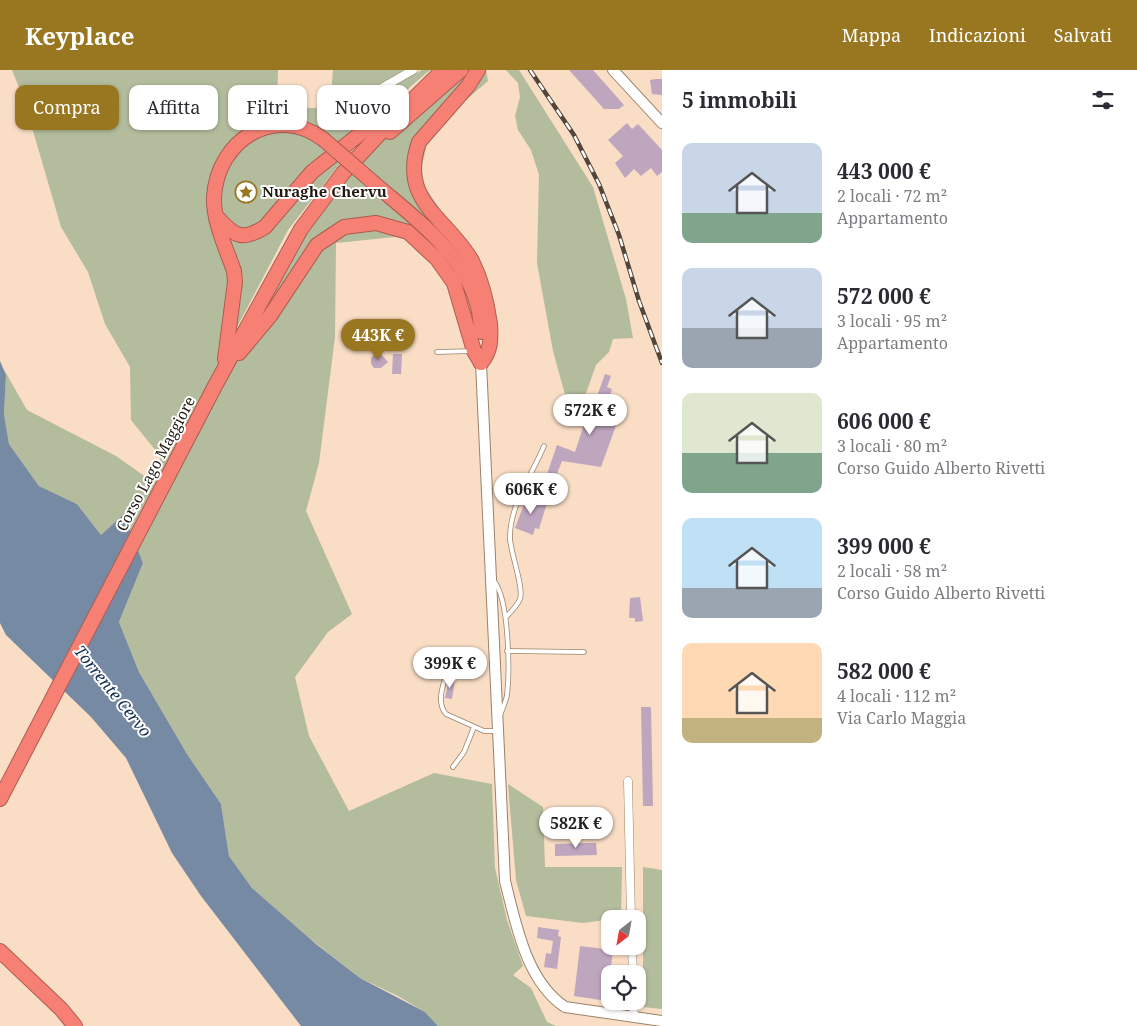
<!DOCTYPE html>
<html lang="it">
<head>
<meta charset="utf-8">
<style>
  :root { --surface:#fff; --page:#f2f2f3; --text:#2b2b33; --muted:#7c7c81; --accent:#997720 }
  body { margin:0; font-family:"Noto Serif",serif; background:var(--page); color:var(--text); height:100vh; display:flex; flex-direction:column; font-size:19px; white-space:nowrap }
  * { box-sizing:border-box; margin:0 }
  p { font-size:16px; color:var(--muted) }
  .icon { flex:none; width:28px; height:28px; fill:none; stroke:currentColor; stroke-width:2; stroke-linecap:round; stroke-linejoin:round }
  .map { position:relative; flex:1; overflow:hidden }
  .drawer { display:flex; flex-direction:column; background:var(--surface); width:475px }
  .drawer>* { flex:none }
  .banner { position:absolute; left:15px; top:15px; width:475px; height:45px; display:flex; gap:10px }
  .needle { width:32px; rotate:211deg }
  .controls { position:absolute; left:601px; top:840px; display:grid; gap:10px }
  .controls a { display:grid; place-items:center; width:45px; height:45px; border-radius:10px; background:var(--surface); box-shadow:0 1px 4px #0004; font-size:25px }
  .price { position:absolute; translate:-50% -42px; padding:0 11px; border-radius:18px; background:#fff; color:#222; font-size:16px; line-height:32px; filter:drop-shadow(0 1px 2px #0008) }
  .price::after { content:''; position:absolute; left:50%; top:30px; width:15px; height:11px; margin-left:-8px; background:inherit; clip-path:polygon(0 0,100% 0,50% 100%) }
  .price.current { background:var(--accent); color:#fff }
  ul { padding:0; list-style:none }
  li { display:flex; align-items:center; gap:15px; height:125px; padding:0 20px }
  li span { display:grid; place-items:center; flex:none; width:140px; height:100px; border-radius:10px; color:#555 }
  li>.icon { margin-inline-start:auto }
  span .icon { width:60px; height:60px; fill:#fffc; stroke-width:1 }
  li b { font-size:21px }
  h2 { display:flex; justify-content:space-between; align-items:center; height:60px; padding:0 20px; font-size:21px }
  .chip { padding:0 18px; border-radius:10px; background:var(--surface); box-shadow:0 1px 4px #0004; font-size:18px; line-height:45px }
  .chip.current { background:var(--accent); color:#fff }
  header { display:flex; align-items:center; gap:30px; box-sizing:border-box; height:70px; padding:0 25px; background:var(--accent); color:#fff }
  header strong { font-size:24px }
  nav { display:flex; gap:28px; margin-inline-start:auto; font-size:18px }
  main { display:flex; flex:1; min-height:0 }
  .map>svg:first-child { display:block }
  .green { fill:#b3bc9d }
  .water { fill:#778aa4 }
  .building { fill:#bfa6bf }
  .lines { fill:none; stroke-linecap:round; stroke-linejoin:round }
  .lane-casing { stroke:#9b826a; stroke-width:5.5 }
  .street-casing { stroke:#9b826a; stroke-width:9 }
  .secondary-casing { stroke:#9b826a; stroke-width:12 }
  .highway-casing { stroke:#ac5c51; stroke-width:16 }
  .lane { stroke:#fff; stroke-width:4 }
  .street { stroke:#fff; stroke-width:8 }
  .secondary { stroke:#fff; stroke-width:10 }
  .highway { stroke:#f68074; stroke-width:14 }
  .rail-casing { stroke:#534539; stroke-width:4.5 }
  .rail { stroke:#fff; stroke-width:2.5; stroke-dasharray:8; stroke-linecap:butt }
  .highway-bridge-casing { stroke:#ac5c51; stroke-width:16; stroke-linecap:butt }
  .highway-bridge { stroke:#f68074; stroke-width:14 }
  .labels { text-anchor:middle; stroke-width:4; stroke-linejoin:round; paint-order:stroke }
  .poi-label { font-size:15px; font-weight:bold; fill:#22180f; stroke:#fff; text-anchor:start }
  .street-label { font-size:15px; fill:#22180f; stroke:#fff }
  .water-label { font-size:16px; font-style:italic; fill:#102c51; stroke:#fff }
</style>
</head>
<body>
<header>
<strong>Keyplace</strong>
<nav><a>Mappa</a><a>Indicazioni</a><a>Salvati</a></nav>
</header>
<main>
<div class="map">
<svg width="662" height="956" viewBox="0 0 662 956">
  <rect width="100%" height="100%" fill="#f9ddc4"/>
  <g class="green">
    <polygon points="12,0 278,0 277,38 330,38 333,0 417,0 415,4 422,0 430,0 409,18 338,96 288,160 223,284 300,208 246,260 343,103 461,0 486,0 488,11 430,61 421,99 425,117 460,169 395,167 336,173 335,267 319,393 306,441 352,544 328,562 295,607 309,666 349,741 434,703 492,714 495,798 507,850 523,896 513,905 531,918 547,952 556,956 438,956 425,942 398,926 360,908 308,867 252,818 229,786 221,734 187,684 139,602 119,552 143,493 124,445 101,465 77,434 39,416 9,374 4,344 6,305 3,298 27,340 116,386 150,410 161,387 131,350 130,297 105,254 88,202 61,157 24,30"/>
    <polygon points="506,0 519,0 593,117 626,229 633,268 613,269 609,282 596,295 574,357 553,281 537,193 539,105 531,80 518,60 515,46 520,27 518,13"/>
    <polygon points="508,714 543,737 545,797 622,797 621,848 583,853 526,846 516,810"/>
    <polygon points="643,797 662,800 662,939 643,937"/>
  </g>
  <polygon class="water" points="0,291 6,305 4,344 9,374 39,416 77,434 101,465 124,444 143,493 119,552 139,602 187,684 221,734 229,786 252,818 316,874 360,908 425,942 438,956 301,956 201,826 172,783 126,688 91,647 6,565 0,553"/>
  <g class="building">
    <polygon points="569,0 593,0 624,35 619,39 604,39"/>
    <polygon points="656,9 662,9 662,25 652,24 650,10"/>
    <polygon points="627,53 632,59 638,54 662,80 662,102 657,106 651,98 641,106 634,99 625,108 615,93 623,86 608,70"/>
    <polygon points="375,284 381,284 388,292 381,298 374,298 371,294 371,288"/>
    <polygon points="393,284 402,284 401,304 392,304"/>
    <polygon points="605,304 611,306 607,317 612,319 606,339 615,342 618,350 601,397 562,391 553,414 545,410 557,375 575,382 589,339 592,340"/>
    <polygon points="528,424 547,433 539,459 535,458 533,465 515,458"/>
    <polygon points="640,527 643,551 635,552 635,548 629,548 630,528"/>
    <polygon points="449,609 455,609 452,629 445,628"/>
    <polygon points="641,637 651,637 653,736 643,736"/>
    <polygon points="554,743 573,743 574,754 555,755"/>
    <polygon points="583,773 596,773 597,785 555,786 555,774"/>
    <polygon points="538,857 559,860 558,866 561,867 557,899 544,897 546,883 551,884 553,871 537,868"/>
    <polygon points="580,876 613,880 607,931 574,926"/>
  </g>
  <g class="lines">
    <g class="lane-casing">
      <g id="lane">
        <polyline points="437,282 472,281"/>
        <path d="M494,511C509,529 510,600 507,625C506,631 503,637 501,643"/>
        <path d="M506,547C511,542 517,536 520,529C524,518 511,484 510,469C509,436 532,405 544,376"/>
        <polyline points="507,581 584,582"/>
        <path d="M447,602C443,616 436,632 446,644L484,661H498"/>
        <polyline points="453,697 464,682 474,657"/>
      </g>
    </g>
    <g class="street-casing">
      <g id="street">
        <polyline points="337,31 357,32 413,0"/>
        <polyline points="628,711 631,849"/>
        <polyline points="632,876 633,904"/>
        <polyline points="633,931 634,947"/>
      </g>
    </g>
    <g class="secondary-casing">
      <g id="secondary">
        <polyline points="613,0 662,53"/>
        <path d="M481,293L505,811C516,854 526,911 565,937L662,951"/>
      </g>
    </g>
    <g class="highway-casing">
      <g id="highway">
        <path d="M478,0L468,16L419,72C398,132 448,148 472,191C482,211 487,232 490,254C491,270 491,281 481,293"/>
        <polyline points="390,62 461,0"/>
        <path d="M375,114C420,153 481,195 481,262"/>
        <path d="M218,148C235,167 243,171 265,157L312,102L400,32"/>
        <polyline points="239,283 270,246 317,175 344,157 376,153 408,162 437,189 454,213 474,281 481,293"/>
        <path d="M225,289L235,212L234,201C226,178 213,151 214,127C217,71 274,33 323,69"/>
        <polyline points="0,729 216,314 301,159 343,103 398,44 443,0"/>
        <polyline points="0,881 61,939 75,956"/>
      </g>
    </g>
    <use href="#lane" class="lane"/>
    <use href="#street" class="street"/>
    <use href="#secondary" class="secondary"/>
    <use href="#highway" class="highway"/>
    <g class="rail-casing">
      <polyline id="rail" points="530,0 574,65 599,114 619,165 639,231 662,293"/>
    </g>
    <use href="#rail" class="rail"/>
    <g class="highway-bridge-casing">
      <polyline id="highway-bridge" points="323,69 375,114"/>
    </g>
    <use href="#highway-bridge" class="highway-bridge"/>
  </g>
  <defs>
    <g id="sight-ring" transform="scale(1.125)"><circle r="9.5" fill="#fff" stroke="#997720" stroke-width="1.5"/><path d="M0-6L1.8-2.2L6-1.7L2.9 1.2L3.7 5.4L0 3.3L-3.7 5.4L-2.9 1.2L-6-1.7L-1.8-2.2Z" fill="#997720"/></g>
  </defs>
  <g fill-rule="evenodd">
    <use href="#sight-ring" x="246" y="122"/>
  </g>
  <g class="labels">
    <g class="poi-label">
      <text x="262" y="127">Nuraghe Chervu</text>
    </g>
    <g class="street-label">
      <text transform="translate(156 394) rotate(-62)" y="5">Corso Lago Maggiore</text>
    </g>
    <g class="water-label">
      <text transform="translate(113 621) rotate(51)" y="6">Torrente Cervo</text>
    </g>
  </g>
</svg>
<div class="controls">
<a><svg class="needle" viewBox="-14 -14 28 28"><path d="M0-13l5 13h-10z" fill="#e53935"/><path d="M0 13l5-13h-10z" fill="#7c7c81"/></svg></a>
<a><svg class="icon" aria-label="locate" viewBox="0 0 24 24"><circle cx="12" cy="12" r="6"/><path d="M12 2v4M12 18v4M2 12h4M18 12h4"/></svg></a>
</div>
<b class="price current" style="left:378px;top:291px">443K €</b>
<b class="price" style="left:590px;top:366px">572K €</b>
<b class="price" style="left:531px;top:445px">606K €</b>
<b class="price" style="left:450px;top:619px">399K €</b>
<b class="price" style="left:576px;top:779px">582K €</b>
<div class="banner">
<a class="chip current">Compra</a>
<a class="chip">Affitta</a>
<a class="chip">Filtri</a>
<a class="chip">Nuovo</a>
</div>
</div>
<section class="drawer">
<h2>5 immobili<svg class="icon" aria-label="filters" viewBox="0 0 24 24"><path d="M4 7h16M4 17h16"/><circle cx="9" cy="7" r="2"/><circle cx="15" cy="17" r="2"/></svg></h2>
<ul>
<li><span style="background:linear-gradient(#c9d6e8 70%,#7fa58c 0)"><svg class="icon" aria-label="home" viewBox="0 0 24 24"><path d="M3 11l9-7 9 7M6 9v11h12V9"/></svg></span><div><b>443 000 €</b><p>2 locali · 72 m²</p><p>Appartamento</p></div></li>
<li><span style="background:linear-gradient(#c9d6e8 60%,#9aa5b1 0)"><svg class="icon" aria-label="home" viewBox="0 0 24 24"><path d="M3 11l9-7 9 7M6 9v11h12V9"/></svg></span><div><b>572 000 €</b><p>3 locali · 95 m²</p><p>Appartamento</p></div></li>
<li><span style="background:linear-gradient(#dfe7d0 60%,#7fa58c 0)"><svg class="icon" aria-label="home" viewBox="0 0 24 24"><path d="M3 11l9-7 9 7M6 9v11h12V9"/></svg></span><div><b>606 000 €</b><p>3 locali · 80 m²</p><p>Corso Guido Alberto Rivetti</p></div></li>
<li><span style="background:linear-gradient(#bfe0f5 70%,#9aa5b1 0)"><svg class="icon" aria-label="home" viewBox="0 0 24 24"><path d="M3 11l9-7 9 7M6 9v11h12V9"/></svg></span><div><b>399 000 €</b><p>2 locali · 58 m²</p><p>Corso Guido Alberto Rivetti</p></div></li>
<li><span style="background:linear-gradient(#ffd9b3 75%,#c2b280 0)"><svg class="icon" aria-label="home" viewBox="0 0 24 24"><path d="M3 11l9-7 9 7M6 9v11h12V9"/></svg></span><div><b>582 000 €</b><p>4 locali · 112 m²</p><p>Via Carlo Maggia</p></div></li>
</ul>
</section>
</main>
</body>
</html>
